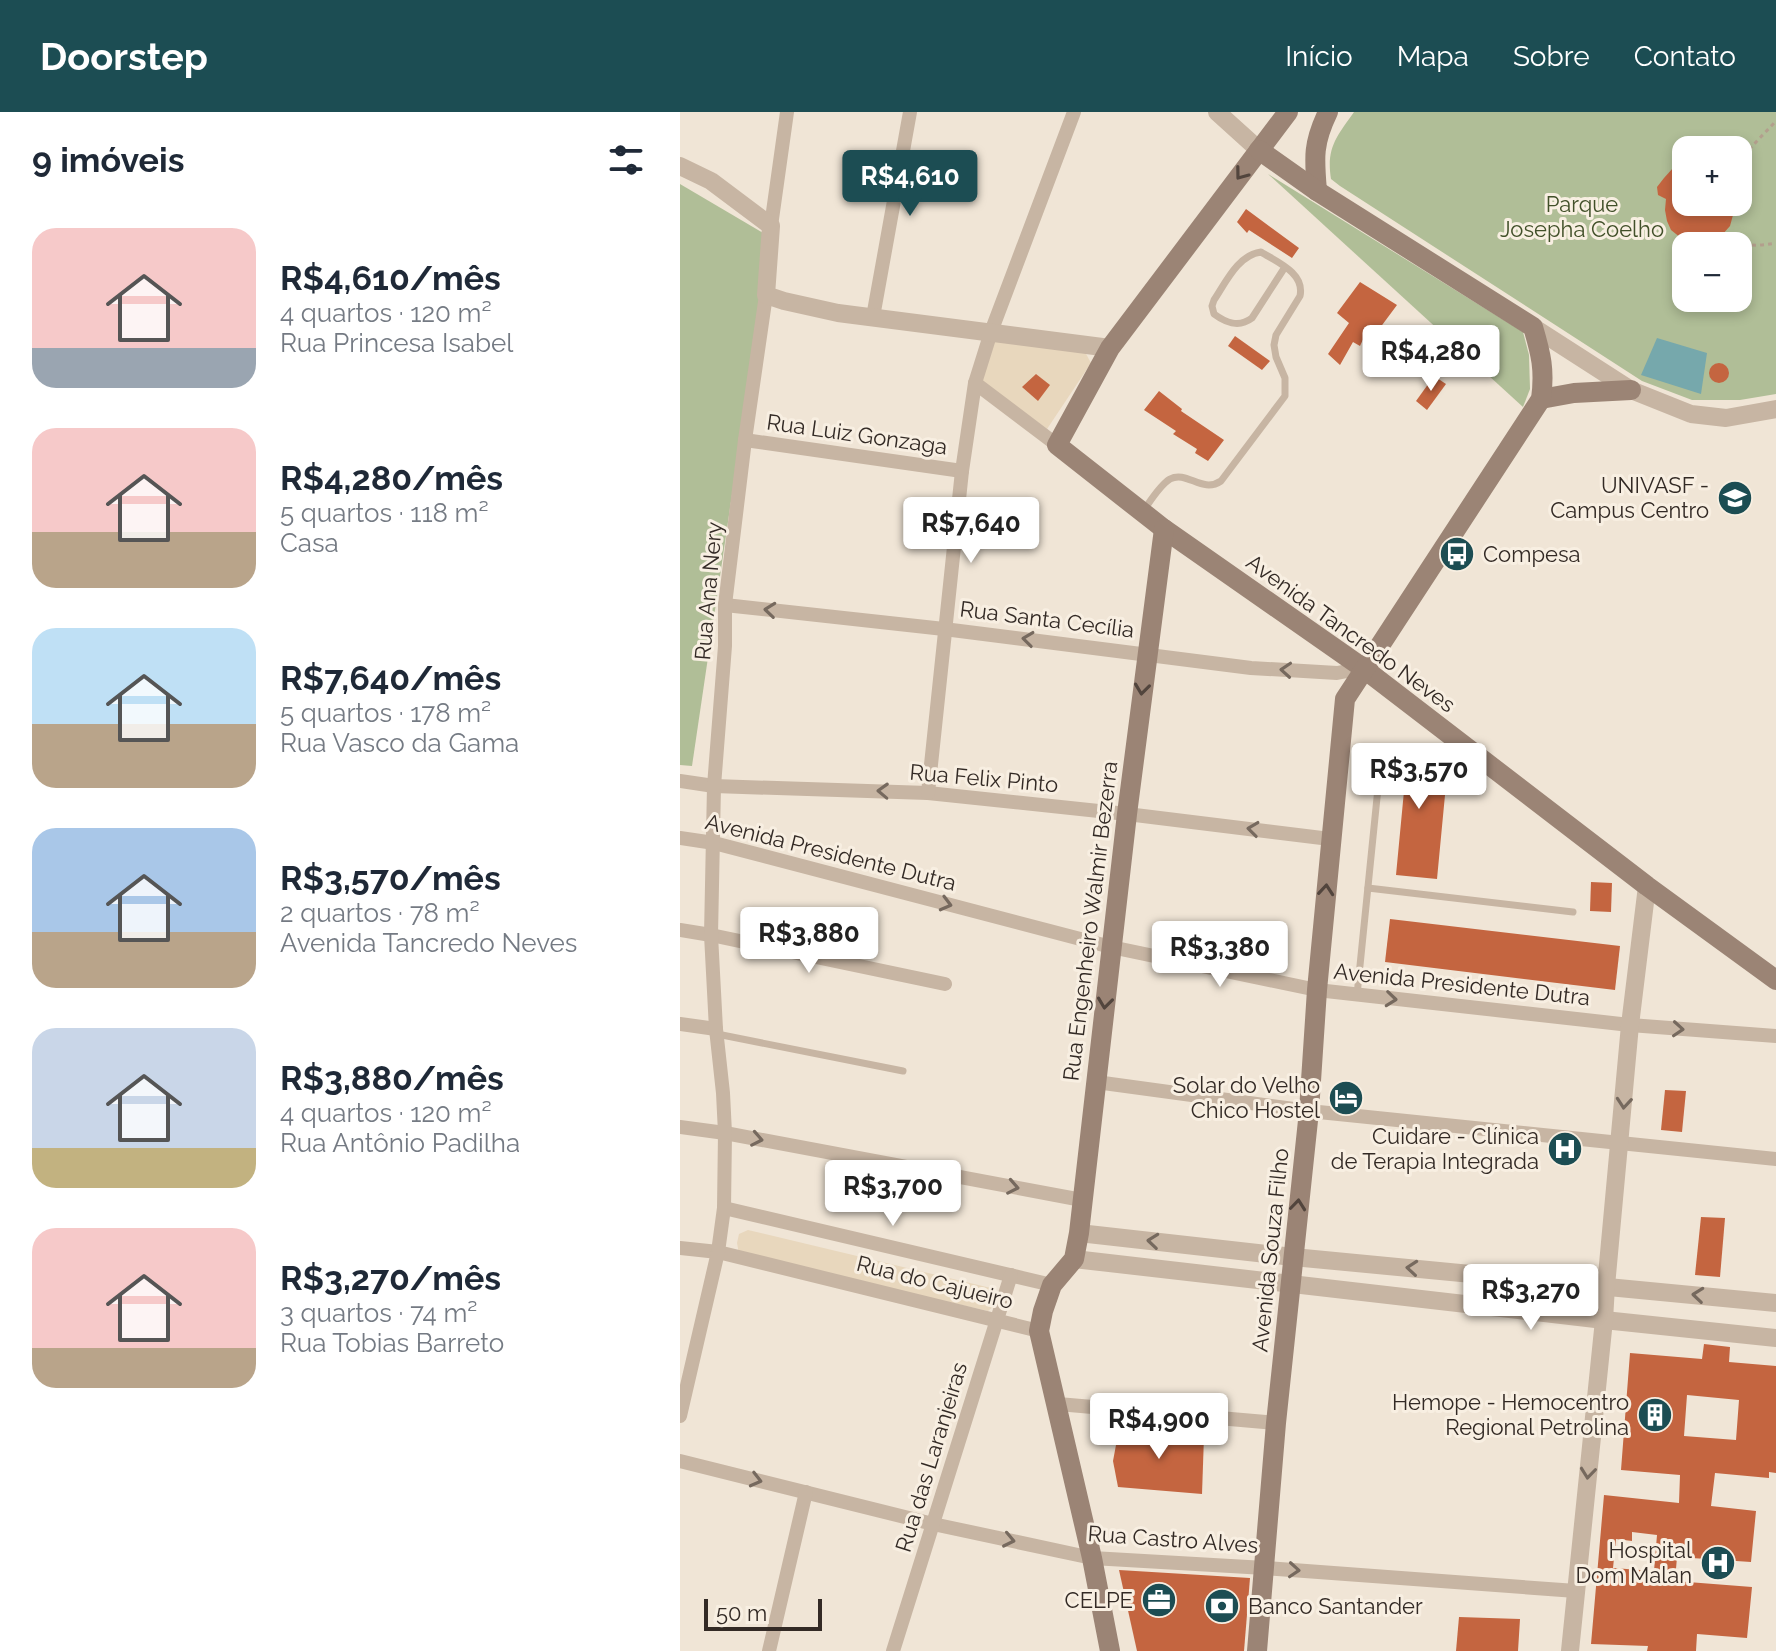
<!DOCTYPE html>
<html lang="pt">
<head>
<meta charset="utf-8">
<style>
  :root { --surface:#fff; --page:#f2f2f3; --text:#1f2937; --muted:#747a83; --accent:#1c4d53 }
  body { margin:0; font-family:Raleway,sans-serif; background:var(--page); color:var(--text); height:100vh; display:flex; flex-direction:column; font-size:30px; white-space:nowrap }
  * { box-sizing:border-box; margin:0 }
  p { font-size:26px; color:var(--muted) }
  .icon { flex:none; width:44px; height:44px; fill:none; stroke:currentColor; stroke-width:2; stroke-linecap:round; stroke-linejoin:round }
  .map { position:relative; flex:1; overflow:hidden }
  .drawer { display:flex; flex-direction:column; background:var(--surface); width:680px }
  .drawer>* { flex:none }
  .tools { position:absolute; left:992px; top:24px; display:grid; gap:16px }
  .tools a { display:grid; place-items:center; width:80px; height:80px; border-radius:16px; background:var(--surface); box-shadow:0 4px 12px #0003; font-size:40px }
  .scale { position:absolute; left:24px; bottom:20px; width:118px; box-sizing:border-box; padding-left:8px; border:4px solid #332a25; border-top:0; font-size:22px; line-height:28px; white-space:nowrap; color:#332a25; -webkit-text-stroke:6px #f8efe2; paint-order:stroke }
  .price { position:absolute; translate:-50% -68px; padding:0 18px; border-radius:8px; background:#fff; color:#222; font-size:26px; line-height:52px; filter:drop-shadow(0 2px 4px #0008) }
  .price::after { content:''; position:absolute; left:50%; top:48px; width:24px; height:18px; margin-left:-12px; background:inherit; clip-path:polygon(0 0,100% 0,50% 100%) }
  .price.selected { background:var(--accent); color:#fff }
  ul { padding:0; list-style:none }
  li { display:flex; align-items:center; gap:24px; height:200px; padding:0 32px }
  li span { display:grid; place-items:center; flex:none; width:224px; height:160px; border-radius:24px; color:#555 }
  li>.icon { margin-inline-start:auto }
  span .icon { width:96px; height:96px; fill:#fffc; stroke-width:1 }
  li b { font-size:34px }
  h2 { display:flex; justify-content:space-between; align-items:center; height:96px; padding:0 32px; font-size:34px }
  header { display:flex; align-items:center; gap:48px; box-sizing:border-box; height:112px; padding:0 40px; background:var(--accent); color:#fff }
  header strong { font-size:38px }
  nav { display:flex; gap:44px; margin-inline-start:auto; font-size:28px }
  main { display:flex; flex:1; min-height:0 }
  .map>svg:first-child { display:block }
  .green { fill:#b0be97; fill-rule:evenodd }
  .plaza { fill:#e8d7bd }
  .water { fill:#76a8ac }
  .building { fill:#c46540; fill-rule:evenodd }
  .lines { fill:none; stroke-linecap:round; stroke-linejoin:round }
  .path { stroke:#b39f8d; stroke-width:3; stroke-dasharray:4 4; stroke-linecap:butt }
  .service { stroke:#c7b5a3; stroke-width:7 }
  .minor { stroke:#c7b5a3; stroke-width:14 }
  .tertiary { stroke:#c7b5a3; stroke-width:18 }
  .secondary { stroke:#9b8475; stroke-width:20 }
  .oneway { stroke:#52453d }
  .oneway2 { stroke:#76695e }
  .labels { text-anchor:middle; stroke-width:6; stroke-linejoin:round; paint-order:stroke }
  .park-label { font-size:22px; fill:#415029; stroke:#f8efe2 }
  .street-label { font-size:22px; fill:#332a25; stroke:#f8efe2 }
  .poi-label { font-size:22px; fill:#332a25; stroke:#f8efe2; text-anchor:end }
</style>
</head>
<body>
<header>
<strong>Doorstep</strong>
<nav><a>Início</a><a>Mapa</a><a>Sobre</a><a>Contato</a></nav>
</header>
<main>
<section class="drawer">
<h2>9 imóveis<svg class="icon" aria-label="filters" viewBox="0 0 24 24"><path d="M4 7h16M4 17h16"/><circle cx="9" cy="7" r="2"/><circle cx="15" cy="17" r="2"/></svg></h2>
<ul>
<li><span style="background:linear-gradient(#f6c9c9 75%,#9aa5b1 0)"><svg class="icon" aria-label="home" viewBox="0 0 24 24"><path d="M3 11l9-7 9 7M6 9v11h12V9"/></svg></span><div><b>R$4,610/mês</b><p>4 quartos · 120 m²</p><p>Rua Princesa Isabel</p></div></li>
<li><span style="background:linear-gradient(#f6c9c9 65%,#b9a48a 0)"><svg class="icon" aria-label="home" viewBox="0 0 24 24"><path d="M3 11l9-7 9 7M6 9v11h12V9"/></svg></span><div><b>R$4,280/mês</b><p>5 quartos · 118 m²</p><p>Casa</p></div></li>
<li><span style="background:linear-gradient(#bfe0f5 60%,#b9a48a 0)"><svg class="icon" aria-label="home" viewBox="0 0 24 24"><path d="M3 11l9-7 9 7M6 9v11h12V9"/></svg></span><div><b>R$7,640/mês</b><p>5 quartos · 178 m²</p><p>Rua Vasco da Gama</p></div></li>
<li><span style="background:linear-gradient(#a9c7e8 65%,#b9a48a 0)"><svg class="icon" aria-label="home" viewBox="0 0 24 24"><path d="M3 11l9-7 9 7M6 9v11h12V9"/></svg></span><div><b>R$3,570/mês</b><p>2 quartos · 78 m²</p><p>Avenida Tancredo Neves</p></div></li>
<li><span style="background:linear-gradient(#c9d6e8 75%,#c2b280 0)"><svg class="icon" aria-label="home" viewBox="0 0 24 24"><path d="M3 11l9-7 9 7M6 9v11h12V9"/></svg></span><div><b>R$3,880/mês</b><p>4 quartos · 120 m²</p><p>Rua Antônio Padilha</p></div></li>
<li><span style="background:linear-gradient(#f6c9c9 75%,#b9a48a 0)"><svg class="icon" aria-label="home" viewBox="0 0 24 24"><path d="M3 11l9-7 9 7M6 9v11h12V9"/></svg></span><div><b>R$3,270/mês</b><p>3 quartos · 74 m²</p><p>Rua Tobias Barreto</p></div></li>
</ul>
</section>
<div class="map">
<svg width="1096" height="1539" viewBox="0 0 1096 1539">
  <rect width="100%" height="100%" fill="#f0e5d6"/>
  <g class="green">
    <path d="M674,0H1096V282L1060,288H1012L962,269L660,74L651,67C646,36 657,24 674,0ZM1006,38H1058V90H1006ZM1006,134H1058V186H1006Z"/>
    <polygon points="588,62 843,220 849,243 850,277 843,295"/>
    <polygon points="0,72 90,125 12,654 0,653"/>
  </g>
  <g class="plaza">
    <polygon points="312,226 405,240 411,251 367,317 302,270"/>
    <polygon points="68,1118 315,1177 317,1186 315,1193 308,1199 59,1142 57,1131 59,1122"/>
  </g>
  <polygon class="water" points="977,226 1027,241 1021,282 961,263"/>
  <g class="building">
    <polygon points="1006,49 1006,90 1053,90 1053,103 1050,114 1042,123 1032,129 1022,131 1011,131 1001,126 991,118 987,109 985,98 986,87 978,83 977,75 984,66 993,56"/>
    <polygon points="566,97 619,136 612,146 569,118 567,121 557,110"/>
    <polygon points="680,170 717,193 691,228 685,223 680,234 673,230 660,253 648,242 669,211 657,201"/>
    <polygon points="555,224 590,249 582,258 548,234"/>
    <circle cx="1039" cy="261" r="10"/>
    <polygon points="356,262 370,273 358,289 342,275"/>
    <polygon points="754,264 766,272 747,298 736,289"/>
    <polygon points="479,279 502,297 501,299 544,328 528,349 515,341 517,337 493,322 496,319 464,298"/>
    <polygon points="704,635 762,641 760,661 767,662 757,767 716,763 726,658 702,656"/>
    <polygon points="911,770 932,771 931,800 910,799"/>
    <polygon points="710,807 940,834 935,878 705,850"/>
    <polygon points="985,978 1006,979 1002,1020 981,1018"/>
    <polygon points="1021,1105 1045,1106 1040,1165 1015,1163"/>
    <path d="M1024,1232L1050,1235L1049,1250L1096,1254V1361L1089,1360V1366L1035,1361L1031,1394L1076,1399L1071,1450L997,1445L995,1469L1072,1475L1067,1526L1017,1522L1016,1539H967L968,1534L911,1532L924,1383L999,1391L1000,1363L941,1358L950,1241L1022,1247ZM1007,1283L1059,1288L1056,1328L1004,1324ZM952,1420L977,1423L974,1459L933,1456L936,1427L952,1429Z"/>
    <polygon points="439,1317 524,1324 522,1382 438,1375 433,1349"/>
    <polygon points="439,1458 570,1466 564,1539 457,1539"/>
    <polygon points="779,1505 840,1507 838,1539 776,1539"/>
  </g>
  <g class="lines">
    <g class="path">
      <polyline points="1058,49 1096,9"/>
      <path d="M1042,123C1062,134 1073,135 1096,131"/>
    </g>
    <g class="service">
      <path d="M464,398C471,388 480,373 490,367C507,358 522,382 541,369L605,284V266L596,245L594,233L596,223L620,184C625,161 597,150 581,140C558,143 546,170 534,188L532,194L534,202C546,211 559,216 572,206L605,155"/>
      <polyline points="688,776 893,800"/>
      <polyline points="677,883 699,666"/>
      <polyline points="37,922 223,959"/>
    </g>
    <g class="minor">
      <polyline points="91,114 107,0"/>
      <polyline points="193,205 230,0"/>
      <polyline points="295,271 377,333"/>
      <polyline points="65,328 282,359"/>
      <polyline points="45,493 264,517 571,556 657,561 683,556"/>
      <polyline points="0,669 34,674 248,681 447,702 650,727"/>
      <polyline points="248,681 282,359 295,271 311,220 394,0"/>
      <polyline points="0,726 34,731 431,835 637,878 950,913 1096,924"/>
      <polyline points="0,818 31,823 265,872"/>
      <polyline points="0,912 36,917"/>
      <polyline points="416,970 629,999 1096,1047"/>
      <polyline points="0,1015 45,1021 402,1088"/>
      <polyline points="44,1096 372,1173"/>
      <polyline points="0,1136 38,1140 359,1219"/>
      <polyline points="378,1292 596,1311"/>
      <polyline points="0,1304 38,1140 44,1096 45,1021 43,981 36,917 31,823 34,674 45,534 45,493 65,328 86,183"/>
      <polyline points="0,1349 253,1412 412,1446 585,1456 896,1479"/>
      <polyline points="89,1539 126,1380"/>
      <polyline points="213,1539 331,1163"/>
    </g>
    <g class="tertiary">
      <polyline points="537,0 579,38"/>
      <polyline points="0,54 31,69 91,114 86,183 104,189 158,201 430,236"/>
      <polyline points="853,215 951,278 1011,302 1046,306 1096,297"/>
      <polyline points="399,1121 613,1145 1096,1191"/>
      <polyline points="394,1147 924,1208 1096,1226"/>
      <polyline points="890,1539 924,1208 926,1174 950,913 967,774"/>
    </g>
    <g class="secondary">
      <polyline points="608,0 430,236 377,333 484,417 683,556 967,774 1096,868"/>
      <path d="M637,79C634,45 633,31 648,0"/>
      <polyline points="861,287 894,281 951,278"/>
      <polyline points="430,1539 412,1446 359,1219 363,1199 372,1173 394,1147 399,1121 447,702 484,417"/>
      <path d="M577,1539L596,1311L629,999L637,878L665,587L861,287C865,258 861,242 853,215L637,79L579,38"/>
    </g>
  </g>
  <defs><path id="oneway-chevron" d="M-2-3.5L2.5 0L-2 3.5" fill="none" stroke-width="1.6" stroke-linecap="round" stroke-linejoin="round" transform="scale(2)"/></defs>
  <g class="oneway">
    <use href="#oneway-chevron" transform="translate(561 62) rotate(127)"/>
    <use href="#oneway-chevron" transform="translate(462 577) rotate(97)"/>
    <use href="#oneway-chevron" transform="translate(646 778) rotate(-85)"/>
    <use href="#oneway-chevron" transform="translate(425 891) rotate(97)"/>
    <use href="#oneway-chevron" transform="translate(618 1093) rotate(-84)"/>
  </g>
  <g class="oneway2">
    <use href="#oneway-chevron" transform="translate(90 498) rotate(-174)"/>
    <use href="#oneway-chevron" transform="translate(348 527) rotate(-173)"/>
    <use href="#oneway-chevron" transform="translate(606 558) rotate(-176)"/>
    <use href="#oneway-chevron" transform="translate(203 679) rotate(-178)"/>
    <use href="#oneway-chevron" transform="translate(573 717) rotate(-173)"/>
    <use href="#oneway-chevron" transform="translate(266 792) rotate(15)"/>
    <use href="#oneway-chevron" transform="translate(711 887) rotate(6)"/>
    <use href="#oneway-chevron" transform="translate(998 917) rotate(4)"/>
    <use href="#oneway-chevron" transform="translate(944 991) rotate(95)"/>
    <use href="#oneway-chevron" transform="translate(77 1027) rotate(11)"/>
    <use href="#oneway-chevron" transform="translate(333 1075) rotate(11)"/>
    <use href="#oneway-chevron" transform="translate(473 1129) rotate(-174)"/>
    <use href="#oneway-chevron" transform="translate(732 1156) rotate(-175)"/>
    <use href="#oneway-chevron" transform="translate(1018 1183) rotate(-174)"/>
    <use href="#oneway-chevron" transform="translate(908 1361) rotate(96)"/>
    <use href="#oneway-chevron" transform="translate(76 1368) rotate(14)"/>
    <use href="#oneway-chevron" transform="translate(329 1428) rotate(12)"/>
    <use href="#oneway-chevron" transform="translate(614 1458) rotate(4)"/>
  </g>
  <defs>
    <g id="university-disc" transform="scale(1.8)"><circle r="9.5" fill="#1c4d53" stroke="#f8efe2"/><path d="M0-5L7-2L0 1L-7-2ZM-4 1L0 2.5L4 1V4Q0 6-4 4Z" fill="#fff"/></g>
    <g id="bus-disc" transform="scale(1.8)"><circle r="9.5" fill="#1c4d53" stroke="#f8efe2"/><path d="M-5-6H5V4H4V6H2V4H-2V6H-4V4H-5ZM-3.5-4V0h7V-4ZM-3.5 1.2v1.5H-2V1.2ZM2 1.2v1.5H3.5V1.2Z" fill="#fff"/></g>
    <g id="hotel-disc" transform="scale(1.8)"><circle r="9.5" fill="#1c4d53" stroke="#f8efe2"/><path d="M-6-4.5h1.5V1H6V5H4.5V3h-9V5H-6ZM-4 0a1.8 1.8 0 1 1 3.6 0ZM.5 0V-2.5h3Q6-2.5 6 0Z" fill="#fff"/></g>
    <g id="hospital-disc" transform="scale(1.8)"><circle r="9.5" fill="#1c4d53" stroke="#f8efe2"/><path d="M-5-5h3v3.5h4V-5h3V5h-3V1.5h-4V5h-3Z" fill="#fff"/></g>
    <g id="building-disc" transform="scale(1.8)"><circle r="9.5" fill="#1c4d53" stroke="#f8efe2"/><path d="M-4-6H4V6H1V3H-1V6H-4ZM-2.5-4.3h1.7v1.8h-1.7ZM.8-4.3h1.7v1.8H.8ZM-2.5-1h1.7V.8h-1.7ZM.8-1h1.7V.8H.8Z" fill="#fff"/></g>
    <g id="office-disc" transform="scale(1.8)"><circle r="9.5" fill="#1c4d53" stroke="#f8efe2"/><path d="M-6-3h4V-5.5h4V-3h4V5H-6ZM-1-4.5V-3h2v-1.5ZM-6 0V1H6V0Z" fill="#fff"/></g>
    <g id="bank-disc" transform="scale(1.8)"><circle r="9.5" fill="#1c4d53" stroke="#f8efe2"/><path d="M-6-4H6V4H-6ZM0-2.3a2.3 2.3 0 1 0 0 4.6a2.3 2.3 0 1 0 0-4.6Z" fill="#fff"/></g>
  </defs>
  <g fill-rule="evenodd">
    <use href="#university-disc" x="1055" y="386"/>
    <use href="#bus-disc" x="777" y="442"/>
    <use href="#hotel-disc" x="666" y="986"/>
    <use href="#hospital-disc" x="885" y="1037"/>
    <use href="#building-disc" x="975" y="1303"/>
    <use href="#hospital-disc" x="1038" y="1451"/>
    <use href="#office-disc" x="479" y="1488"/>
    <use href="#bank-disc" x="542" y="1494"/>
  </g>
  <g class="labels">
    <g class="park-label">
      <text x="902" y="100">Parque<tspan x="902" dy="25">Josepha Coelho</tspan></text>
    </g>
    <g class="street-label">
      <text transform="translate(177 322) rotate(8)" y="8">Rua Luiz Gonzaga</text>
      <text transform="translate(28 479) rotate(-85)" y="8">Rua Ana Nery</text>
      <text transform="translate(367 507) rotate(7)" y="8">Rua Santa Cecília</text>
      <text transform="translate(671 521) rotate(36)" y="8">Avenida Tancredo Neves</text>
      <text transform="translate(304 666) rotate(5)" y="8">Rua Felix Pinto</text>
      <text transform="translate(151 740) rotate(14)" y="8">Avenida Presidente Dutra</text>
      <text transform="translate(410 809) rotate(-83)" y="8">Rua Engenheiro Walmir Bezerra</text>
      <text transform="translate(782 872) rotate(6)" y="8">Avenida Presidente Dutra</text>
      <text transform="translate(590 1138) rotate(-84)" y="8">Avenida Souza Filho</text>
      <text transform="translate(255 1170) rotate(14)" y="8">Rua do Cajueiro</text>
      <text transform="translate(251 1345) rotate(-73)" y="8">Rua das Laranjeiras</text>
      <text transform="translate(493 1427) rotate(4)" y="8">Rua Castro Alves</text>
    </g>
    <g class="poi-label">
      <text x="1029" y="381">UNIVASF -<tspan x="1029" dy="25">Campus Centro</tspan></text>
      <text x="803" y="450" text-anchor="start">Compesa</text>
      <text x="640" y="981">Solar do Velho<tspan x="640" dy="25">Chico Hostel</tspan></text>
      <text x="859" y="1032">Cuidare - Clínica<tspan x="859" dy="25">de Terapia Integrada</tspan></text>
      <text x="949" y="1298">Hemope - Hemocentro<tspan x="949" dy="25">Regional Petrolina</tspan></text>
      <text x="1012" y="1446">Hospital<tspan x="1012" dy="25">Dom Malan</tspan></text>
      <text x="453" y="1496">CELPE</text>
      <text x="568" y="1502" text-anchor="start">Banco Santander</text>
    </g>
  </g>
</svg>
<div class="tools">
<a>+</a>
<a>−</a>
</div>
<div class="scale">50 m</div>
<b class="price selected" style="left:230px;top:106px">R$4,610</b>
<b class="price" style="left:751px;top:281px">R$4,280</b>
<b class="price" style="left:291px;top:453px">R$7,640</b>
<b class="price" style="left:739px;top:699px">R$3,570</b>
<b class="price" style="left:129px;top:863px">R$3,880</b>
<b class="price" style="left:540px;top:877px">R$3,380</b>
<b class="price" style="left:213px;top:1116px">R$3,700</b>
<b class="price" style="left:851px;top:1220px">R$3,270</b>
<b class="price" style="left:479px;top:1349px">R$4,900</b>
</div>
</main>
</body>
</html>
